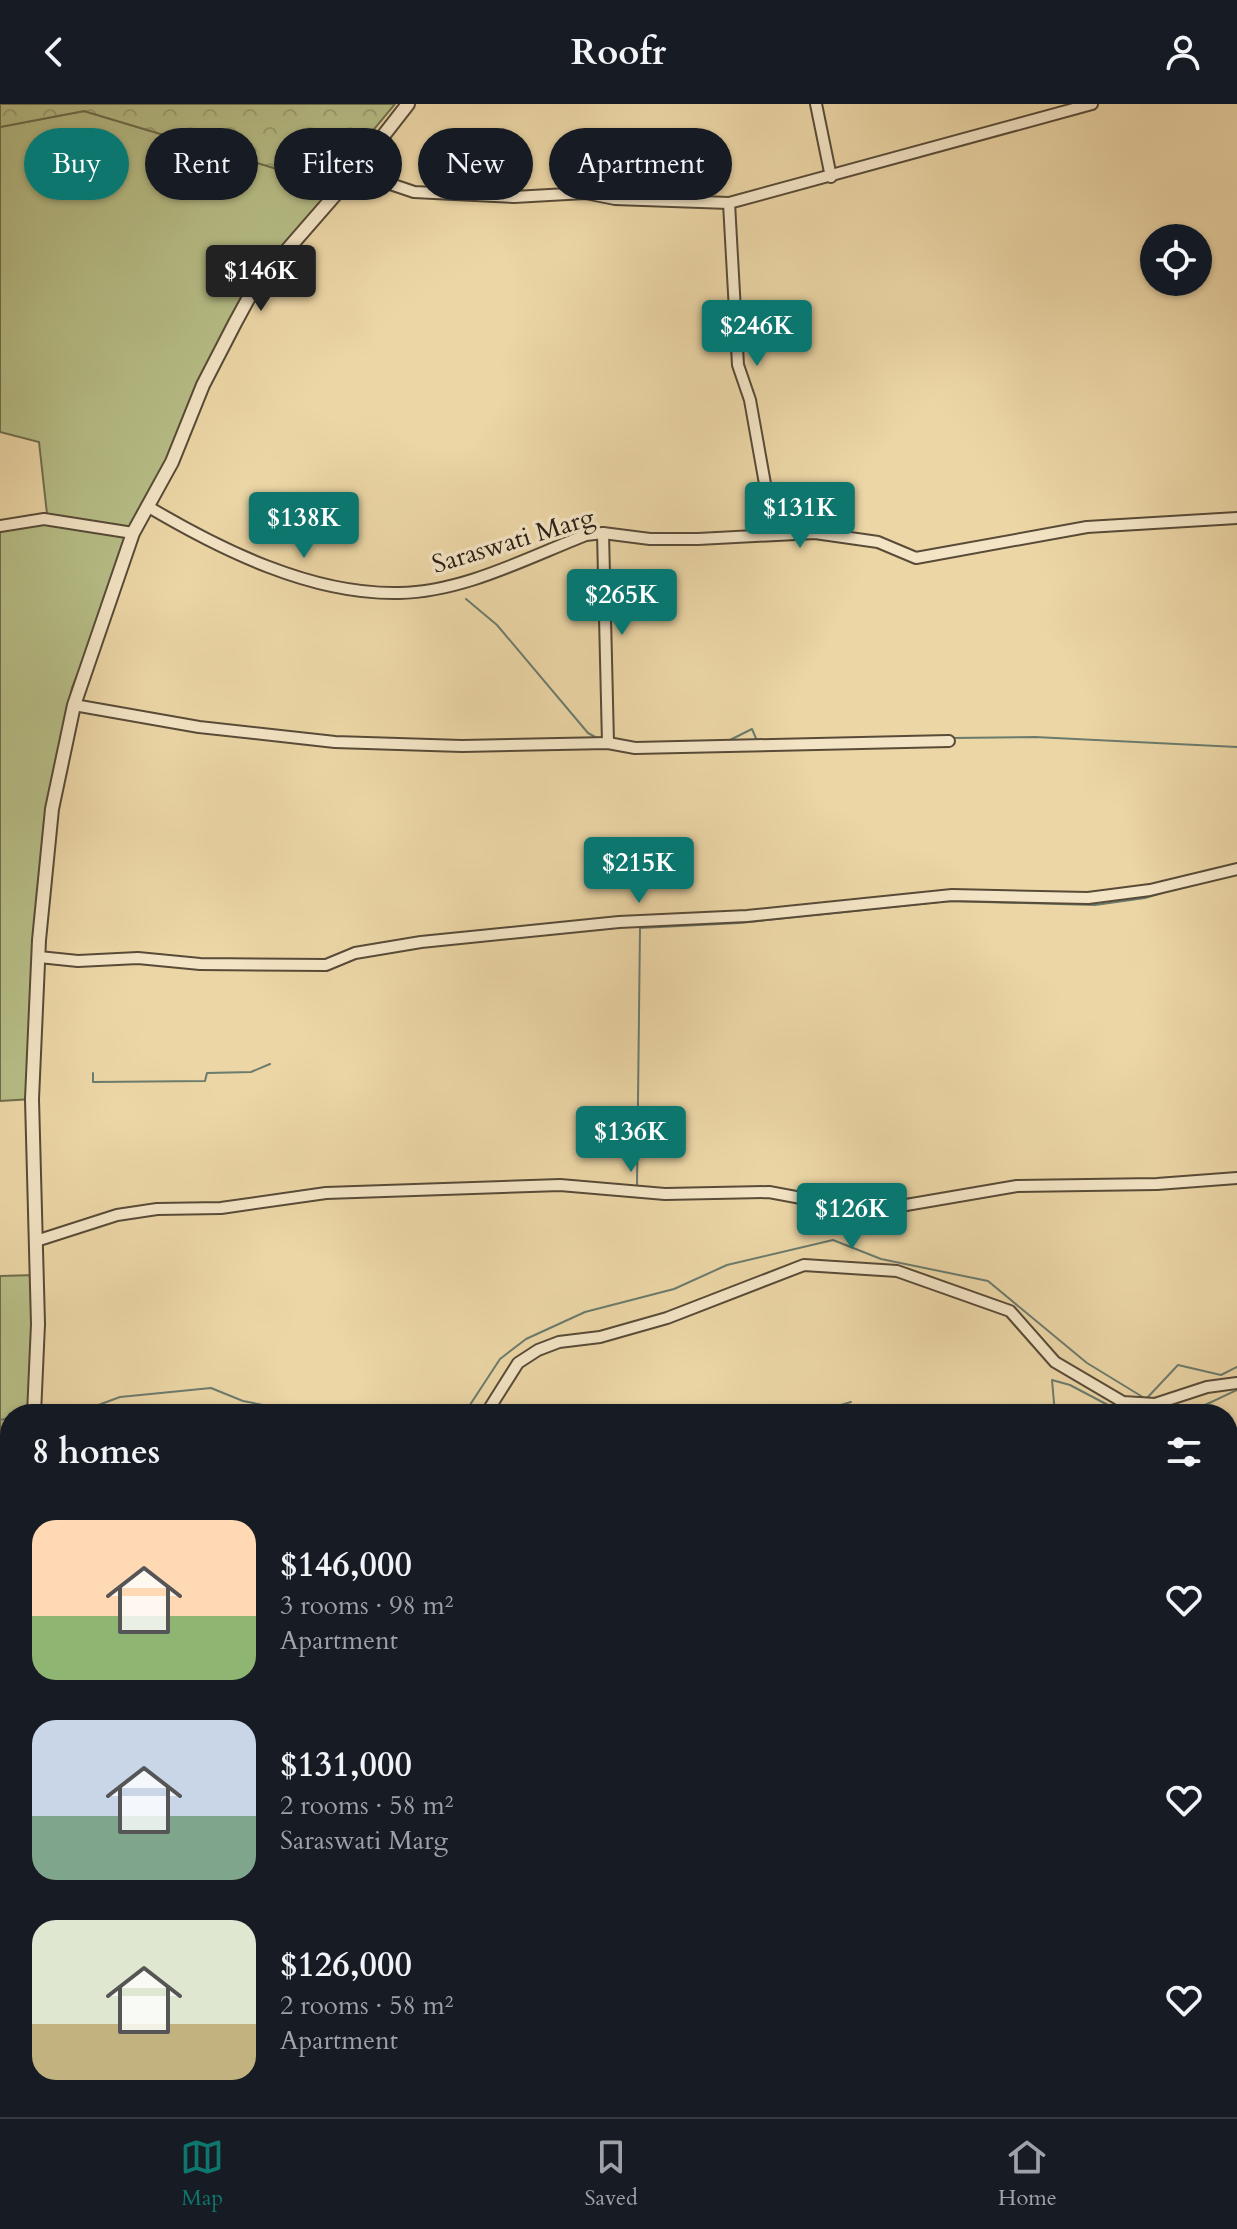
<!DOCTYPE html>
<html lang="en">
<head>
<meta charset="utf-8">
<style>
  :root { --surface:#171b24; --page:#242831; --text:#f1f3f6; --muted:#9ea1a6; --line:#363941; --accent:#0f766e }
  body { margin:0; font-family:Cardo,serif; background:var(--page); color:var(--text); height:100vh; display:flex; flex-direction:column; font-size:30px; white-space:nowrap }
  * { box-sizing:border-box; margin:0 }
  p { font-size:26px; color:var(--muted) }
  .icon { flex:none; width:44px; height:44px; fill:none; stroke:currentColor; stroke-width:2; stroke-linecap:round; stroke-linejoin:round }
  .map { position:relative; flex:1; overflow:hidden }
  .panel { position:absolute; left:0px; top:1300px; width:1238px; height:714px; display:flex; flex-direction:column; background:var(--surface); border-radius:32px 32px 0 0; box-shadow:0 2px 6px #0004 }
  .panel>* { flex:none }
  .hud { position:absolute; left:24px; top:24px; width:800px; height:72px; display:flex; gap:16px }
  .buttons { position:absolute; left:1140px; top:120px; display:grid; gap:16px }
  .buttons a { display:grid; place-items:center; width:72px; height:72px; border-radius:50%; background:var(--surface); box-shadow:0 2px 6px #0004; font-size:40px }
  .price { position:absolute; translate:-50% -68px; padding:0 18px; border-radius:8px; background:var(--accent); color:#fff; font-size:26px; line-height:52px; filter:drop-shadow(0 2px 4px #0008) }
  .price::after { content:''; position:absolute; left:50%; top:48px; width:24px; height:18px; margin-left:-12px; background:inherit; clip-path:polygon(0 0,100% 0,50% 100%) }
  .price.selected { background:#222; color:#fff }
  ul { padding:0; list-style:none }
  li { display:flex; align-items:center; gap:24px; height:200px; padding:0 32px }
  li span { display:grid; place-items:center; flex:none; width:224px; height:160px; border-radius:24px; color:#555 }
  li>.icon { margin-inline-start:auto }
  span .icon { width:96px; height:96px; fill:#fffc; stroke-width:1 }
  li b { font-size:34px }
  h2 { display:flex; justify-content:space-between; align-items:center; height:96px; padding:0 32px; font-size:34px }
  .chip { padding:0 28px; border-radius:36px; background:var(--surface); box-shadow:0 2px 6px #0004; font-size:28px; line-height:72px }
  .chip.selected { background:var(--accent); color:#fff }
  header { display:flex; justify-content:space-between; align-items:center; height:104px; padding:0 32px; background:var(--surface); font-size:36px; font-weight:800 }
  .tab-bar { display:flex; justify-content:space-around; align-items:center; height:112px; border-top:2px solid var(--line); background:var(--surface); font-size:22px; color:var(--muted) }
  .tab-bar a { display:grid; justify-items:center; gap:4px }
  .tab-bar .selected { color:var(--accent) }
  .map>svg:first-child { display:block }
  .grass { fill:#b7be87; stroke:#6f6e4e; stroke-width:2 }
  .forest { fill:url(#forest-crowns); stroke:#6f6e4e; stroke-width:2 }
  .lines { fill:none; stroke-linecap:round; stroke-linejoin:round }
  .stream { stroke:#6b7b6d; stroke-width:2 }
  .minor-casing { stroke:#584b38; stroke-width:14 }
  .tertiary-casing { stroke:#584b38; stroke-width:16 }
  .minor { stroke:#f3e4c5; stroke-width:10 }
  .tertiary { stroke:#f3e4c5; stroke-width:12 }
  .labels { text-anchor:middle; stroke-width:7; stroke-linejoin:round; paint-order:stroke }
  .street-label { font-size:26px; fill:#271d14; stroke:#f3e4c5 }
</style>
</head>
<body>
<header><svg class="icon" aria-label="back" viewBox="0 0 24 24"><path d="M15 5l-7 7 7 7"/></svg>Roofr<svg class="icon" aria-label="person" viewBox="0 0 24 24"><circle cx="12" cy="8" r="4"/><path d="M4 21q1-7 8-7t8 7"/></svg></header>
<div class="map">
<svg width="1237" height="2013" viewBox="0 0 1237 2013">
  <defs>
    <pattern id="forest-crowns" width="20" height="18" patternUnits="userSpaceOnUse" patternTransform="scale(2)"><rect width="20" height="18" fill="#b7be87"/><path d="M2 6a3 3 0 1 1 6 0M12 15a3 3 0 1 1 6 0" fill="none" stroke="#9da374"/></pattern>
  </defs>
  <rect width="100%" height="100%" fill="#ecd6a6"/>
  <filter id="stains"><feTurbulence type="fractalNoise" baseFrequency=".0025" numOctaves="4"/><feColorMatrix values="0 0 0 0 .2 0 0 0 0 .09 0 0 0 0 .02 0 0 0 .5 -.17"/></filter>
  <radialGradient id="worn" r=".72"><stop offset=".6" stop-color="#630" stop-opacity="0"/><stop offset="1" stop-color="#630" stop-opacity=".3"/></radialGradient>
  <g class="grass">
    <polygon points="84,7 274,64 349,73 265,168 138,416 72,584 44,718 38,787 32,995 0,997 0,420 47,410 39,338 0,328 0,23"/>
    <polygon points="35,1171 33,1310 10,1310 10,1322 0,1323 0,1172"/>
  </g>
  <g class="forest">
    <polygon points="0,0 395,0 365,36 349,73 274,64 84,7 0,23"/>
    <polygon points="0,1323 10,1323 10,1585 0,1584"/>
    <polygon points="10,1715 10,1769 0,1772 0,1716"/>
    <polygon points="57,2004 113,2004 114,2013 57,2013"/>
  </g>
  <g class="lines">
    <g class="stream">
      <polyline points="466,495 497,521 588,629 599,635"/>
      <polyline points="867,634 901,633"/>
      <polyline points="951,634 1035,633 1237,643"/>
      <polyline points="779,636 825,635"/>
      <polyline points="728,637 752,625 758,639"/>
      <polyline points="93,969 93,978 205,977 207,969 251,968 270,960"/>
      <polyline points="637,1082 640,824 739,819 949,797 1095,801 1145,794 1172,786"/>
      <polyline points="45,1310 93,1303 120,1293 211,1284 243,1297 309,1310"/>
      <polyline points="464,1310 500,1255 526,1235 585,1208 674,1185 727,1161 833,1136 881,1155 988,1177 1087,1259 1146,1295 1178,1261 1221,1271 1237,1263"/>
      <polyline points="810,1310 851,1298"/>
      <polyline points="1055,1310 1052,1276 1070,1281 1125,1310"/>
      <polyline points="1186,1310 1237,1286"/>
      <polyline points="0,1316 10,1314"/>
      <polyline points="0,1572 10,1573"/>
      <polyline points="1228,1598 1237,1595"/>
      <polyline points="1228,1615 1237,1613"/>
      <polyline points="1228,1773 1237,1774"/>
      <polyline points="0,1838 10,1842"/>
      <polyline points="1228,1850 1237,1847"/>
      <polyline points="1228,1972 1237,1967"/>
      <polyline points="1095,2013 1105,2004"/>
    </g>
    <g class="minor-casing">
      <g id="minor">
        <polyline points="816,0 831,73"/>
        <polyline points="355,68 414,88 514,93 585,89 615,95 729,99 1092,0"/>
        <polyline points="729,99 738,261 750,296 774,430"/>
        <path d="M147,402C221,446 312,491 399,489C463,488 527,454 586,431L603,429L650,435H698L815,429L878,438L916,454L1087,423L1237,414"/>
        <polyline points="0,422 44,415 133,429"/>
        <polyline points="603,429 608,639"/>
        <polyline points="74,601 199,623 335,638 462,642 608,639 635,644 949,637"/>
        <polyline points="39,853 78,857 138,854 200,860 326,861 355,849 421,838 619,818 747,812 952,791 1088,794 1150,786 1237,765"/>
        <polyline points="36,1137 117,1111 157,1105 221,1104 326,1089 560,1081 665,1090 769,1088 871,1107 1017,1082 1157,1080 1237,1074"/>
        <polyline points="481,1310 489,1305 518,1259 538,1246 559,1238 600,1233 667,1214 804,1161 897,1167 1010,1207 1055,1258 1123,1298 1155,1300 1207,1283 1237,1279"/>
        <polyline points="0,1593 10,1594"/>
        <polyline points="0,1997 10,1992"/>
        <polyline points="1212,2004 1214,2013"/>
      </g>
    </g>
    <g class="tertiary-casing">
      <g id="tertiary">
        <polyline points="34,1310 38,1220 32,995 39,836 52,705 74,601 133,429 172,358 203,281 235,219 254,184 355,68 408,0"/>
        <polyline points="113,2004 114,2013"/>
      </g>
    </g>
    <use href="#minor" class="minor"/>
    <use href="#tertiary" class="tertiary"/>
  </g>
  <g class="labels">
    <g class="street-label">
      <text transform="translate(513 436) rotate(-17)" y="9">Saraswati Marg</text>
    </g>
  </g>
  <rect width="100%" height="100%" filter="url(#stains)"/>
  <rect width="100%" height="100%" fill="url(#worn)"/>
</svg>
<div class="buttons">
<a><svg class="icon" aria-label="locate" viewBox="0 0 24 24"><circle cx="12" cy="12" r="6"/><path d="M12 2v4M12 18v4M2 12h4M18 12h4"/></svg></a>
</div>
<b class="price selected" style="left:261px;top:209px">$146K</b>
<b class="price" style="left:757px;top:264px">$246K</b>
<b class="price" style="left:800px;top:446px">$131K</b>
<b class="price" style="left:304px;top:456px">$138K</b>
<b class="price" style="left:622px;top:533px">$265K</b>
<b class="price" style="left:639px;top:801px">$215K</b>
<b class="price" style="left:631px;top:1070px">$136K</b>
<b class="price" style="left:852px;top:1147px">$126K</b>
<div class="hud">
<a class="chip selected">Buy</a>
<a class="chip">Rent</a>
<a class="chip">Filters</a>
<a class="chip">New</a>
<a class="chip">Apartment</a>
</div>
<section class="panel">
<h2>8 homes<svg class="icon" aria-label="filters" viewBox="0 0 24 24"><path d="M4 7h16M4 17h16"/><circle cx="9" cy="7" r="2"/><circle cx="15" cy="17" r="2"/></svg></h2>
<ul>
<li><span style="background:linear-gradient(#ffd9b3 60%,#8fb573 0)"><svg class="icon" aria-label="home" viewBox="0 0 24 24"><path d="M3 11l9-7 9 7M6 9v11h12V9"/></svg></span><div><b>$146,000</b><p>3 rooms · 98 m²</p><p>Apartment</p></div><svg class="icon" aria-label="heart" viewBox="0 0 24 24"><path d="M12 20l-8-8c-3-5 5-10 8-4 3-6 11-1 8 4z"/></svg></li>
<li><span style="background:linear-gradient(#c9d6e8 60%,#7fa58c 0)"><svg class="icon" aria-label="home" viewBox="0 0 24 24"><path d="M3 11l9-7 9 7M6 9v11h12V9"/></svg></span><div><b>$131,000</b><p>2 rooms · 58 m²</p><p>Saraswati Marg</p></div><svg class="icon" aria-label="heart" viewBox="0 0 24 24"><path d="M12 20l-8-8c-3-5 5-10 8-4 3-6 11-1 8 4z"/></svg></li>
<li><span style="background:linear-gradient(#dfe7d0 65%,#c2b280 0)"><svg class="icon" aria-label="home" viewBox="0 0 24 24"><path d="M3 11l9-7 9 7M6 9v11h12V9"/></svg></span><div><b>$126,000</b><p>2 rooms · 58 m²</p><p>Apartment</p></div><svg class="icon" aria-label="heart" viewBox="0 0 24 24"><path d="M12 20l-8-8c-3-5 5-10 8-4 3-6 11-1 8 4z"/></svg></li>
</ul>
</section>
</div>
<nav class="tab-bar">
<a class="selected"><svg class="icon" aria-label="map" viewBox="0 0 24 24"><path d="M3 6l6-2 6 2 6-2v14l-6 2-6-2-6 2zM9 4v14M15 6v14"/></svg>Map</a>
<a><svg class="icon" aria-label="saved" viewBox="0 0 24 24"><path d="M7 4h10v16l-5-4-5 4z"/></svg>Saved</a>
<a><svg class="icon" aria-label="home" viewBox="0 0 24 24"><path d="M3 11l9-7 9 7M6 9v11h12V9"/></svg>Home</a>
</nav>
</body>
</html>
